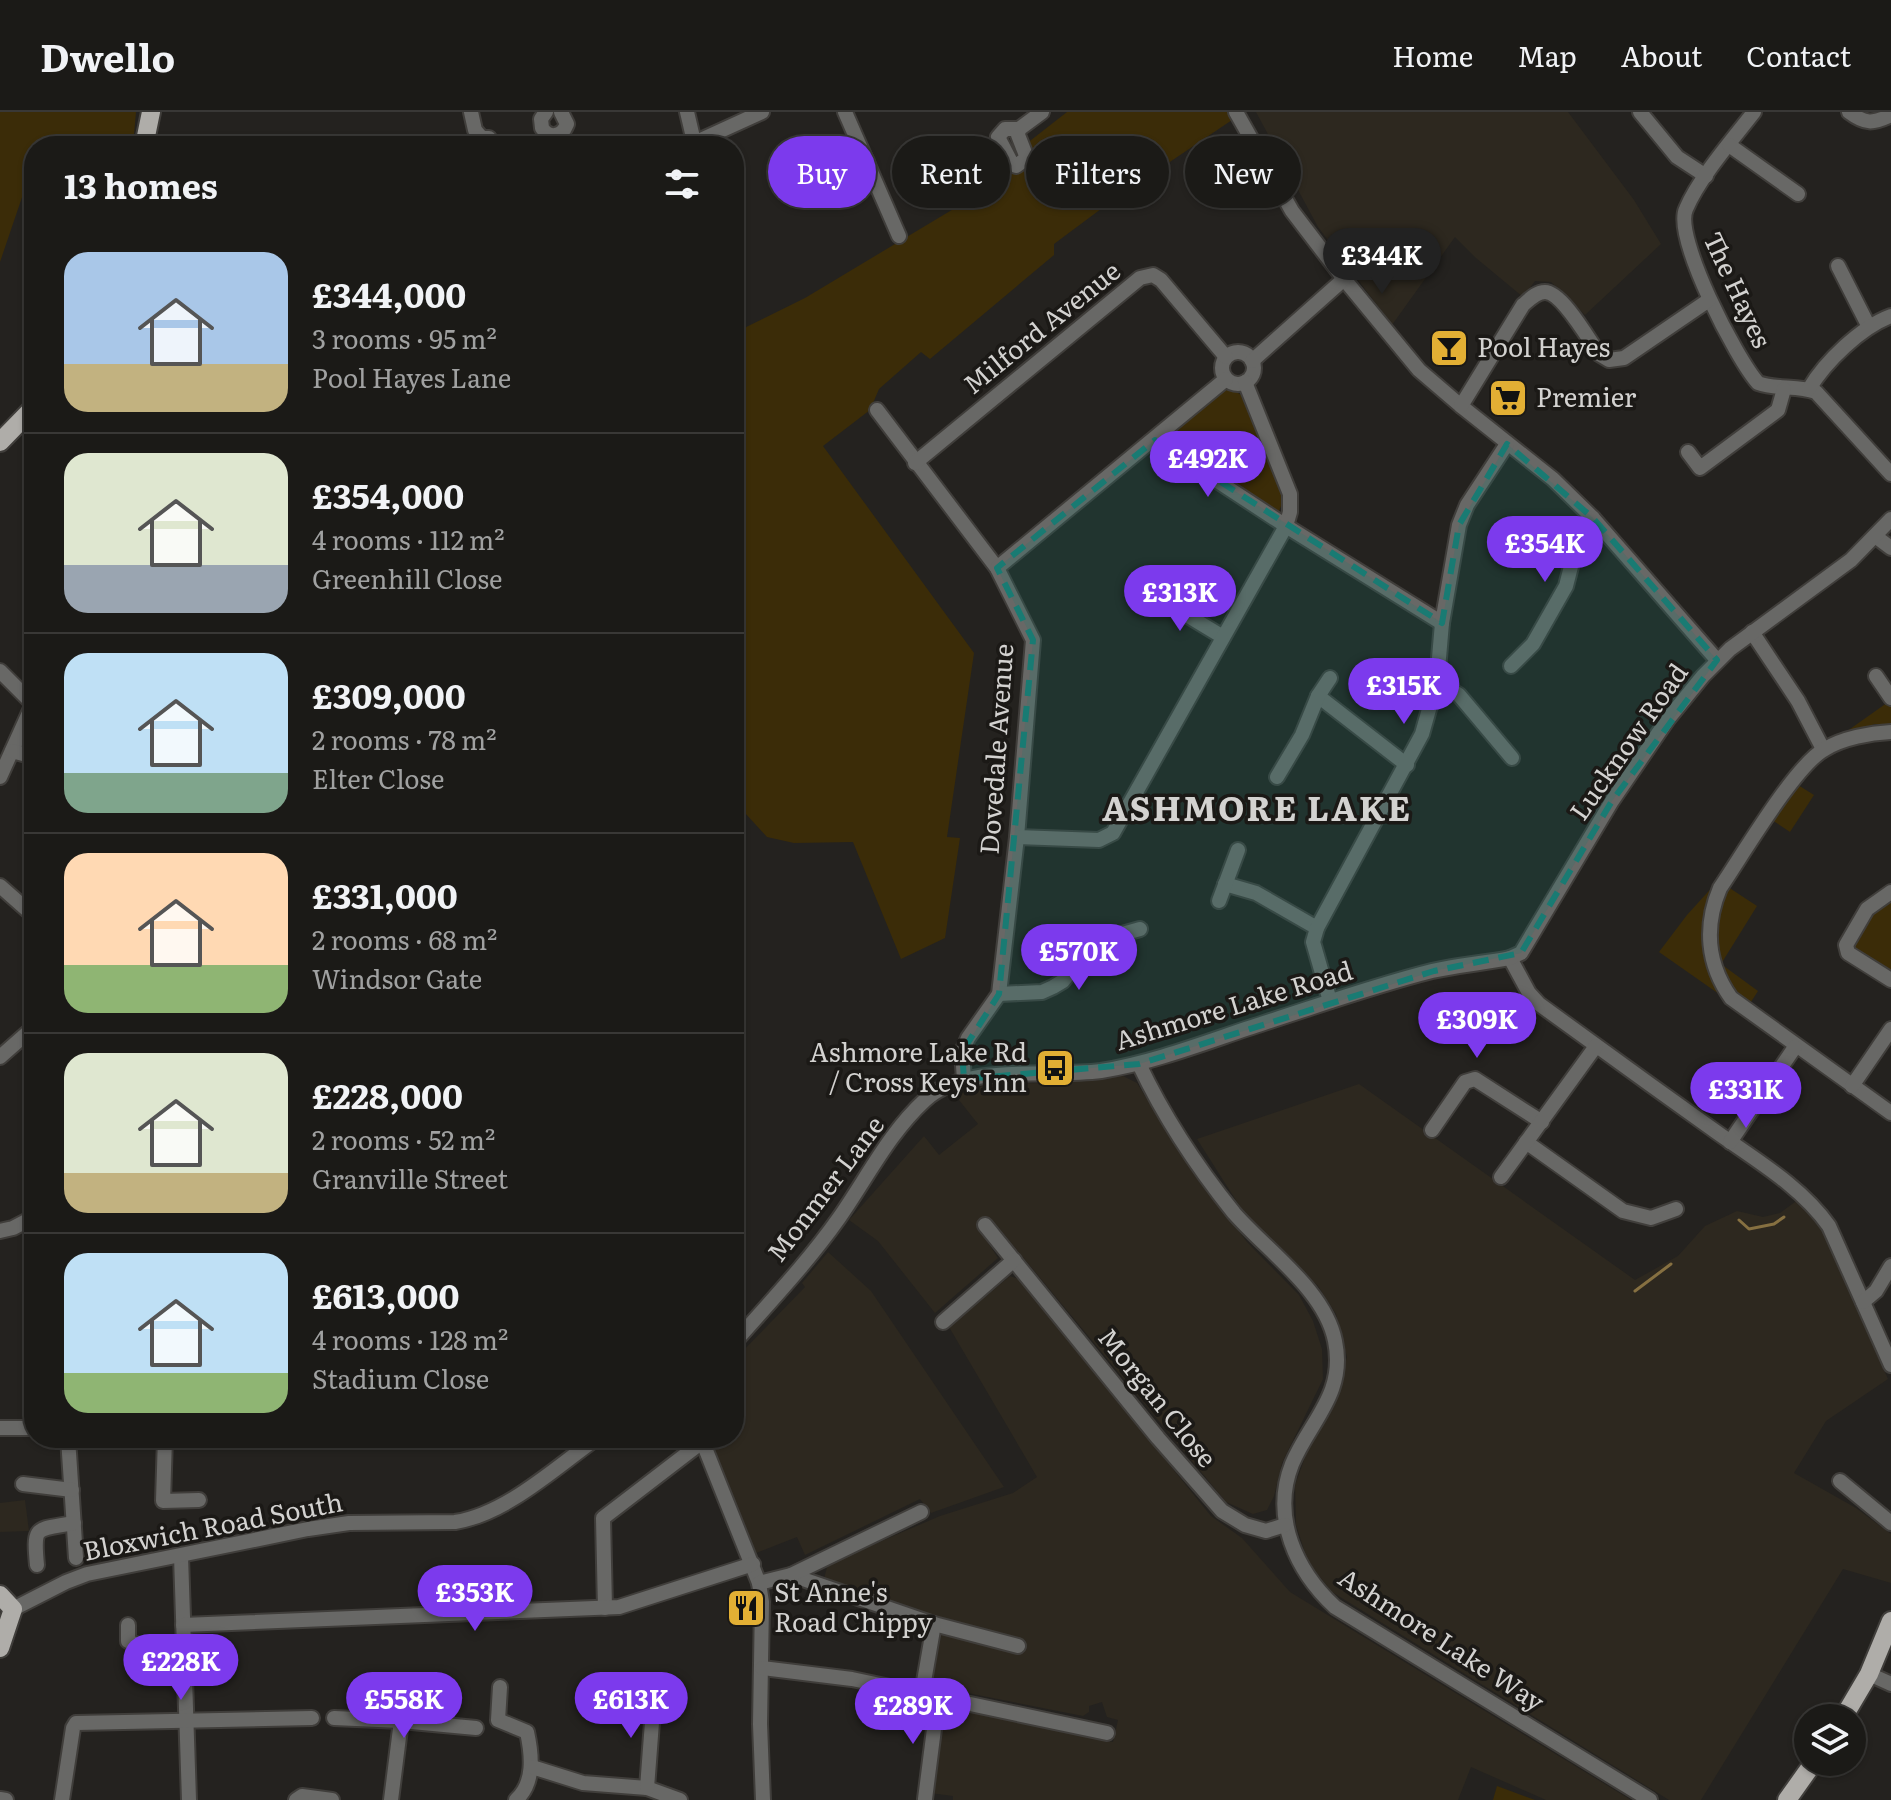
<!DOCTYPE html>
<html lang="en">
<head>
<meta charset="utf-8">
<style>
  :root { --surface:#1b1a17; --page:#242320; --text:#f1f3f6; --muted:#a0a1a1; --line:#393836; --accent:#7c3aed }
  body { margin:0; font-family:Literata,serif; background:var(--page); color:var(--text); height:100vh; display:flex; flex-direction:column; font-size:30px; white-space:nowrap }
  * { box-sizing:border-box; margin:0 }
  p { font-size:26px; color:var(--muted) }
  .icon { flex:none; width:44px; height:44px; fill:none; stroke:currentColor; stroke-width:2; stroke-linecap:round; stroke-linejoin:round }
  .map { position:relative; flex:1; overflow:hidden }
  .drawer { position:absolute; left:24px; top:24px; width:720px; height:1312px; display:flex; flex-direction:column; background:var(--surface); border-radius:32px; box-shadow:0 2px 6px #0004,0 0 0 2px var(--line) }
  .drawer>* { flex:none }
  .hud { position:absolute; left:768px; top:24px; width:760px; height:72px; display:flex; gap:16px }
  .controls { position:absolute; left:1794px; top:1592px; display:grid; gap:16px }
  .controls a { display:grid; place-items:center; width:72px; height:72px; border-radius:50%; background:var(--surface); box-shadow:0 2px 6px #0004,0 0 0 2px var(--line); font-size:40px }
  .price { position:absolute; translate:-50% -68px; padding:0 18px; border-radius:28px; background:var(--accent); color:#fff; font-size:26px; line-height:52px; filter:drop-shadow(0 2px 4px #0008) }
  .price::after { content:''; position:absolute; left:50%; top:48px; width:24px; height:18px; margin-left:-12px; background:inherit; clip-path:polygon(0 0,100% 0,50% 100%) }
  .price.active { background:#222; color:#fff }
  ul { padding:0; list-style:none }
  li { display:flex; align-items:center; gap:24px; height:200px; padding:0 40px }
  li+li { border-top:2px solid var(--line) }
  li span { display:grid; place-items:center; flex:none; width:224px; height:160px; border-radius:24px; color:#555 }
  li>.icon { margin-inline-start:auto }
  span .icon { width:96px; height:96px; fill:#fffc; stroke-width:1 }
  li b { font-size:34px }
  h2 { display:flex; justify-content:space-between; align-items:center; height:96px; padding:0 40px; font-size:34px }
  .tag { padding:0 28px; border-radius:36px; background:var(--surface); box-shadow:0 2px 6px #0004,0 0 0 2px var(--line); font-size:28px; line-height:72px }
  .tag.active { background:var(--accent); color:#fff }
  header { display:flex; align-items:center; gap:48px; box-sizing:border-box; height:112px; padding:0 40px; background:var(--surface); border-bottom:2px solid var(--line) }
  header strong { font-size:38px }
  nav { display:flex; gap:44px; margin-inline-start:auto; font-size:28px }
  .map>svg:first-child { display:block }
  .built { fill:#2d281f }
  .green { fill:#3b2c08 }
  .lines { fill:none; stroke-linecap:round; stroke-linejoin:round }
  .stream { stroke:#867041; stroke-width:3 }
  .minor-casing { stroke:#403e3b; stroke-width:18 }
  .major-casing { stroke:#403e3b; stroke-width:22 }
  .minor { stroke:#686866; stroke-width:14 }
  .major { stroke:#afada9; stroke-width:18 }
  .marked { fill:#197b73; fill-opacity:0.2; stroke:#197b73; stroke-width:6; stroke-dasharray:16 10; stroke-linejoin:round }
  .labels { text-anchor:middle; stroke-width:7; stroke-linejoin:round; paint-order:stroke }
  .street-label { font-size:26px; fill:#d3d2d0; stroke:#1b1916 }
  .poi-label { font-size:26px; fill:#d3d2d0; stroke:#1b1916; text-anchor:start }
  .district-label { font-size:34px; font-weight:bold; letter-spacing:2px; fill:#d3d2d0; stroke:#1b1916 }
</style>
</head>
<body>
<header>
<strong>Dwello</strong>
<nav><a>Home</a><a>Map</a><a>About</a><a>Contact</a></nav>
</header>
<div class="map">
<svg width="1891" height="1688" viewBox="0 0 1891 1688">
  <rect width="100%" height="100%" fill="#24221f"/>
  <g class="built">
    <polygon points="1256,0 1568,0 1634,88 1661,132 1585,203 1551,170 1535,169 1523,185 1476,146 1455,125 1392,213 1318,115"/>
    <polygon points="1123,964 1137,971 1182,1044 1247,1130 1299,1183 1313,1209 1322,1237 1323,1267 1282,1351 1274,1384 1267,1398 1253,1402 1226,1390 997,1114 985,1126 998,1146 935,1201 878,1129 849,1108 924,1024 939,1043 978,1012 955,983 990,972 1042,971"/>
    <polygon points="1359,972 1635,1168 1678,1144 1705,1114 1737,1099 1763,1105 1780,1101 1799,1087 1822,1116 1888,1267 1826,1309 1794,1361 1856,1396 1891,1422 1891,1471 1843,1457 1701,1688 1669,1688 1332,1480 1308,1450 1296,1413 1295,1373 1308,1337 1331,1300 1347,1245 1336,1202 1318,1174 1244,1101 1197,1027"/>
    <polygon points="828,1140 871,1179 1004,1375 931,1401 920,1387 805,1443 797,1425 756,1441 710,1326 734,1326 734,1248 805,1175 802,1171"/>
    <polygon points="1010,1164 1019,1167 1211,1404 1242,1426 1290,1480 1631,1688 1546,1688 1471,1655 1458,1688 953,1688 953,1684 930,1681 942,1594 1113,1630 1118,1608 1107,1605 1102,1590 1089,1594 1089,1600 1083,1604 937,1575 932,1569 942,1520 1019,1539 1022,1527 930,1502 823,1470 828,1452 940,1404 1013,1381 1037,1365 949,1215"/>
    <polygon points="25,1388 29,1419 0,1420 0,1391"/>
  </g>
  <g class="green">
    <polygon points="0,0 136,0 133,34 73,34 43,26 39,34 34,34 34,50 0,150"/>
    <polygon points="1067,0 1227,0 1232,8 1109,91 1054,132 1054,143 930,247 921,240 879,277 870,298 823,334 974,541 947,725 960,726 945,826 901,847 853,730 794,731 767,725 734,689 734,221 805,186 1035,48 1026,32"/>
    <polygon points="1225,278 1235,279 1241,283 1282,382 1281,394 1273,415 1156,335"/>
    <polygon points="1891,588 1891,613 1875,612 1843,622"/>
    <polygon points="1798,673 1814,683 1790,720 1772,708"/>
    <path d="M1716,771C1699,818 1701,836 1719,882L1659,840L1687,803Z"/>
    <polygon points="1728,775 1757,794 1721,852 1758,879 1749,893 1728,876 1715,823 1716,797"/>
    <polygon points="1891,787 1891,862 1881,858 1851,834 1874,796"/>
    <polygon points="1497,1674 1535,1688 1493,1688"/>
  </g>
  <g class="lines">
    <g class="stream">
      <polyline points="1739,1108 1749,1117 1774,1112 1784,1105"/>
      <polyline points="1635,1179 1671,1152"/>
    </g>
    <g class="minor-casing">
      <g id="minor">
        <polyline points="471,0 475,18 482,26 489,26"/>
        <path d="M546,0L541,7L542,16C549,27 562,25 567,12L561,0"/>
        <polyline points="687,0 695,34"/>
        <polyline points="845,0 899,124"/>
        <polyline points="1236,0 1292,99 1344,167 1419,258 1461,294 1553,367 1593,406 1717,548"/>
        <polyline points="1640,0 1677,45 1706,64"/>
        <path d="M1754,0C1733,27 1699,66 1686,97C1673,125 1737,248 1758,271C1777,278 1797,273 1816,280L1891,362"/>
        <path d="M1849,0C1865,12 1873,12 1891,3"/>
        <polyline points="1019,17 1018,23 1027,46 1016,54 1012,52 998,25 1005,17 1019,17 1042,0"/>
        <polyline points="694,31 762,0"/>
        <polyline points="1729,33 1798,82"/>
        <polyline points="1838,154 1868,213"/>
        <polyline points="734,210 737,214"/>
        <circle cx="1238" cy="256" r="16"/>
        <polyline points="1252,249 1344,167"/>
        <path d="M1809,277C1825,250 1861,215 1891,204"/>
        <path d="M1461,294L1523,193C1529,188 1536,180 1545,180C1562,180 1589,228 1599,242L1609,248L1624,246L1709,188"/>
        <polyline points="877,298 997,456 1033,528 1017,725 999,882 968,926 962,940 964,967"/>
        <polyline points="1155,328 1286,414 1442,511"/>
        <polyline points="1688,340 1700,356 1778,298 1784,277"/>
        <polyline points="915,351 1140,166 1153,163 1161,168 1226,245"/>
        <polyline points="1875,424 1891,436"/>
        <polyline points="997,456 1226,267"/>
        <polyline points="1157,485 1223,525"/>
        <polyline points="1752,520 1798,589 1823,637"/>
        <polyline points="1511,554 1533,532 1566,474 1577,431 1593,406"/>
        <polyline points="0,559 33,592 0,665"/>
        <polyline points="1876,564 1891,586"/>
        <polyline points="1437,569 1459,583 1512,646"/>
        <polyline points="1318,584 1407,653"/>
        <path d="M1891,620C1870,621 1843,626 1825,637C1795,653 1742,744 1720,776C1704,814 1707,852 1731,886L1891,1001"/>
        <polyline points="12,639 34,645"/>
        <polyline points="1277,665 1302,623 1318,584 1330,566"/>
        <polyline points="1017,725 1099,728 1113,721 1286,414 1290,400 1290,382 1245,270"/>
        <polyline points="1225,772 1256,781 1317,816"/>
        <polyline points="0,774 34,804"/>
        <polyline points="1891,780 1867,797 1846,833 1848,841 1891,868"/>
        <polyline points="1219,789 1238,738"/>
        <path d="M1510,846L1529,881L1539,892C1598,935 1656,977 1715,1019C1754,1047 1801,1074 1829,1114L1891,1253"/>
        <polyline points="999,882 1042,880 1053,875 1063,869 1094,830 1140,817"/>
        <polyline points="1330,889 1313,830 1317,816 1422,622 1437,569 1442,511 1459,413 1467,393 1507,332"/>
        <polyline points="0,945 34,915"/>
        <path d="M1139,952C1164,1005 1197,1055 1234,1101C1267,1139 1325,1178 1335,1229C1346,1282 1310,1309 1292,1352C1271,1405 1296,1459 1335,1495L1650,1688"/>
        <polyline points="1852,974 1891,917"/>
        <polyline points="1432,1018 1465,970 1475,967 1542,1010"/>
        <polyline points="1526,1030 1623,1099 1651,1106 1676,1097"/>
        <polyline points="1730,1030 1795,935"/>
        <polyline points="1501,1065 1596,934"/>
        <polyline points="985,1113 1158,1326 1222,1399 1245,1413 1266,1419 1285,1413"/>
        <polyline points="0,1119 13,1116 34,1105"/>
        <polyline points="1863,1190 1876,1179 1891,1154"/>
        <polyline points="943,1210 1014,1148"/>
        <path d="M734,1231C770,1190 808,1150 839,1106C867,1066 889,1021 925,988C967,950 1047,966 1101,959C1157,950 1211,928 1264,911C1320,893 1376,873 1432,859C1458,853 1485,851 1510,846L1521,841L1612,689L1668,607L1703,564L1730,537L1851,448L1891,407"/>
        <polyline points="0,1316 34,1316"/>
        <polyline points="68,1326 76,1446"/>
        <polyline points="165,1326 163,1389 199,1388"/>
        <polyline points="701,1326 759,1471 762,1490 760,1612 763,1688"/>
        <polyline points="1840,1369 1891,1411"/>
        <polyline points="23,1372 72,1378"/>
        <polyline points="181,1444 189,1688"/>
        <path d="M37,1453C33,1412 36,1418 74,1411"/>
        <polyline points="791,1463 934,1512 1018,1534"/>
        <polyline points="759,1471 791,1463 921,1400"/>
        <polyline points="605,1496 603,1406 702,1330"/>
        <path d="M13,1497L66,1470L87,1462L308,1417L349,1411L455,1410C506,1402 555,1356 597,1326"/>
        <path d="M128,1513V1529C146,1538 165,1535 184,1535"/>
        <polyline points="183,1513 619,1495 753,1452"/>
        <polyline points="762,1556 852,1567 1107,1621"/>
        <polyline points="1869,1562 1891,1572"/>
        <path d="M500,1575L498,1608L527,1620C532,1643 535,1671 516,1688"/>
        <polyline points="922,1581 934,1512"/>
        <polyline points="644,1584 676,1585"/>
        <polyline points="334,1606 401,1609 476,1616"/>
        <polyline points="532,1655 583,1671 647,1676 680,1688"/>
        <polyline points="647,1676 654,1584"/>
        <polyline points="0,1687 6,1688"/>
        <polyline points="925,1687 938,1586"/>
        <polyline points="62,1688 73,1616 76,1611 312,1606"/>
        <polyline points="296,1688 302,1684 332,1688"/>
        <polyline points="391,1688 401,1609"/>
      </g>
    </g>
    <g class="major-casing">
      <g id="major">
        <polyline points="144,34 151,0"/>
        <polyline points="0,330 34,295"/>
        <polyline points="0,1483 13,1497 0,1536"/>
        <polyline points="1843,1606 1869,1562 1891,1509"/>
        <polyline points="1787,1688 1814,1650"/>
      </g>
    </g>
    <use href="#minor" class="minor"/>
    <use href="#major" class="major"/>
  </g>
  <path class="marked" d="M1155,328L1442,511L1459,413L1507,332L1593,406L1717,548L1612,689L1521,841L1434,859L1139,952L964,967L962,940L999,882L1033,528L997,456Z"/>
  <defs>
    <g id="bar-square" transform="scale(2)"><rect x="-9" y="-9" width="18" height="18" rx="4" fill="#e2af34" stroke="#1b1916"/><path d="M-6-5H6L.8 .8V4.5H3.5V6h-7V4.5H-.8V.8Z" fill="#111"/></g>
    <g id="supermarket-square" transform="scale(2)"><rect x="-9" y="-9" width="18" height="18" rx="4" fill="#e2af34" stroke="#1b1916"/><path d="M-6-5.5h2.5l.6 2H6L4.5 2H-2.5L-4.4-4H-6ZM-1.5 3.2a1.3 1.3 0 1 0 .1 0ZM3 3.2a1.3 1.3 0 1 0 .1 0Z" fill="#111"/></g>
    <g id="bus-square" transform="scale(2)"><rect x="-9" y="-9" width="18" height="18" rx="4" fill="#e2af34" stroke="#1b1916"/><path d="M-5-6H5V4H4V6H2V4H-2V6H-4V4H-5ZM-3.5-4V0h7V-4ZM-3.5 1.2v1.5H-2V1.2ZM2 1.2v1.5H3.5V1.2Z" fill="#111"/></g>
    <g id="restaurant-square" transform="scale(2)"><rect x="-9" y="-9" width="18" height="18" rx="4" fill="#e2af34" stroke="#1b1916"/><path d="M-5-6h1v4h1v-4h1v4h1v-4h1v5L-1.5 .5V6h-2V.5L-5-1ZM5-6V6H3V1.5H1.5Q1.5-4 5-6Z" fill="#111"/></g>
  </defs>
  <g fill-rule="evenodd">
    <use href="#bar-square" x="1449" y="236"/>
    <use href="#supermarket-square" x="1508" y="286"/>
    <use href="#bus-square" x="1055" y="956"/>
    <use href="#restaurant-square" x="746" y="1496"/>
  </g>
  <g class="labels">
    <g class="street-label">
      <text transform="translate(1737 178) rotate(65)" y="9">The Hayes</text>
      <text transform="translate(1042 216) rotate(-39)" y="9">Milford Avenue</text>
      <text transform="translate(1629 630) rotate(-55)" y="9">Lucknow Road</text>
      <text transform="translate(997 637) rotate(-86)" y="9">Dovedale Avenue</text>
      <text transform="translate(1234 894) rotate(-17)" y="9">Ashmore Lake Road</text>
      <text transform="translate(826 1077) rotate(-53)" y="9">Monmer Lane</text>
      <text transform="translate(1157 1286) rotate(51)" y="9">Morgan Close</text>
      <text transform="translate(213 1415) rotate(-11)" y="9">Bloxwich Road South</text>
      <text transform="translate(1441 1528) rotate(33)" y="9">Ashmore Lake Way</text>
    </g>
    <g class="poi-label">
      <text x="1477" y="245">Pool Hayes</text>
      <text x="1536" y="295">Premier</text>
      <text x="1027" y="950" text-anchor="end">Ashmore Lake Rd<tspan x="1027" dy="30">/ Cross Keys Inn</tspan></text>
      <text x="774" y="1490">St Anne's<tspan x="774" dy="30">Road Chippy</tspan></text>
    </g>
    <g class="district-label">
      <text x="1257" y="709">ASHMORE LAKE</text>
    </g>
  </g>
</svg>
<div class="controls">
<a><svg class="icon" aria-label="layers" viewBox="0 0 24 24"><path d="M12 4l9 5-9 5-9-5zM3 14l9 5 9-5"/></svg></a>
</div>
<b class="price active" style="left:1382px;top:184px">£344K</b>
<b class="price" style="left:1208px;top:387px">£492K</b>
<b class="price" style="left:1545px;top:472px">£354K</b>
<b class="price" style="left:1180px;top:521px">£313K</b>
<b class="price" style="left:1404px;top:614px">£315K</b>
<b class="price" style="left:1079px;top:880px">£570K</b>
<b class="price" style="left:1477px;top:948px">£309K</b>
<b class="price" style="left:1746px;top:1018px">£331K</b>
<b class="price" style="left:475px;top:1521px">£353K</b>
<b class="price" style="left:181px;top:1590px">£228K</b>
<b class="price" style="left:404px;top:1628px">£558K</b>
<b class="price" style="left:631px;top:1628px">£613K</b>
<b class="price" style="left:913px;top:1634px">£289K</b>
<div class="hud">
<a class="tag active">Buy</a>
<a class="tag">Rent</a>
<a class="tag">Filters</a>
<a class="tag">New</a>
</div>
<section class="drawer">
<h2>13 homes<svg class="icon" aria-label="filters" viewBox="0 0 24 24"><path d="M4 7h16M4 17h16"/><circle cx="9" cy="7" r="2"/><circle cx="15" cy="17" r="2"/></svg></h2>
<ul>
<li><span style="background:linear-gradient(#a9c7e8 70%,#c2b280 0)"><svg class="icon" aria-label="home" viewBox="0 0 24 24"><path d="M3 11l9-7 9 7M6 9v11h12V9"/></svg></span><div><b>£344,000</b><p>3 rooms · 95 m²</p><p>Pool Hayes Lane</p></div></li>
<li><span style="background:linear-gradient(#dfe7d0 70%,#9aa5b1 0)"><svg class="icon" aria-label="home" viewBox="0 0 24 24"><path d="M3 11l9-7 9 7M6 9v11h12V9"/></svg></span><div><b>£354,000</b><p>4 rooms · 112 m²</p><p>Greenhill Close</p></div></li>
<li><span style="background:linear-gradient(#bfe0f5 75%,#7fa58c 0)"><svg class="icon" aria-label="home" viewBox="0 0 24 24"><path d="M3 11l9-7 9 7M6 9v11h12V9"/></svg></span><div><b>£309,000</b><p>2 rooms · 78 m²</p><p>Elter Close</p></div></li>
<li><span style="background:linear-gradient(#ffd9b3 70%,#8fb573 0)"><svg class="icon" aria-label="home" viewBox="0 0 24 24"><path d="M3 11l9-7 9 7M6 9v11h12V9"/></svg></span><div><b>£331,000</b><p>2 rooms · 68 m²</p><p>Windsor Gate</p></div></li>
<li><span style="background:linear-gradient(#dfe7d0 75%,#c2b280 0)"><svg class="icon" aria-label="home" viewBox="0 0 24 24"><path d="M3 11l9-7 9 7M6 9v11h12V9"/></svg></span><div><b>£228,000</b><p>2 rooms · 52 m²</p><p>Granville Street</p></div></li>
<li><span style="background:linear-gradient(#bfe0f5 75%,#8fb573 0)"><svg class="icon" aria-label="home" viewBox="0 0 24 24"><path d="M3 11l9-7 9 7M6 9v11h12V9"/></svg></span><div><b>£613,000</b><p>4 rooms · 128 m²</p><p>Stadium Close</p></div></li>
</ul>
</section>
</div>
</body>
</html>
